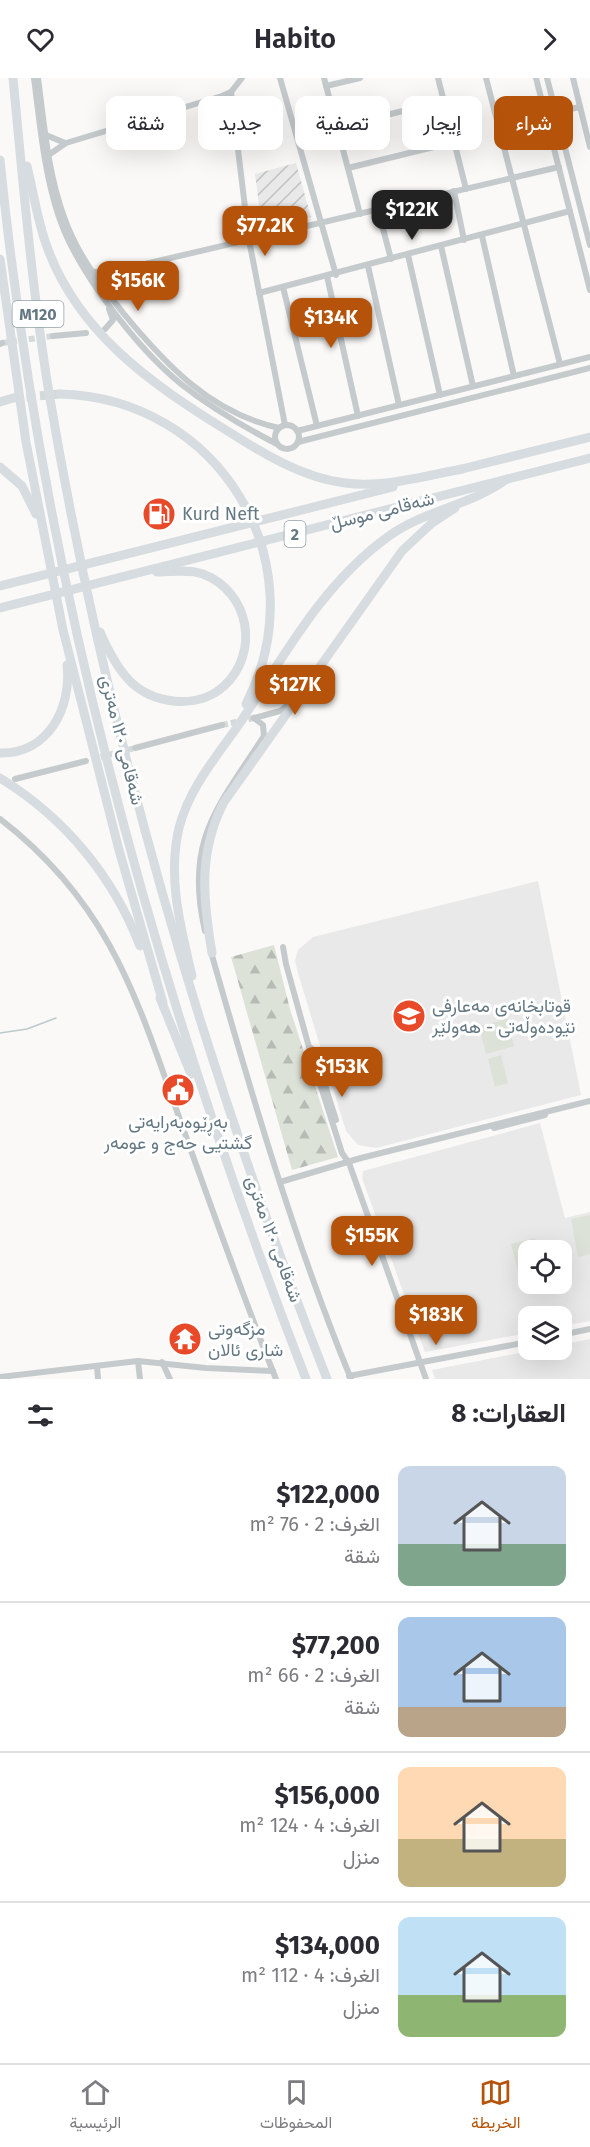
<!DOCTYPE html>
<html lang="ar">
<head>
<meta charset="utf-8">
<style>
  :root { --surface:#fff; --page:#f2f2f3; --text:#2b2b33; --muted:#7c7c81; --line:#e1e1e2; --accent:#b45309 }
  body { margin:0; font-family:"Fira Sans",Vazirmatn,sans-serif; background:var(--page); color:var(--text); direction:rtl; height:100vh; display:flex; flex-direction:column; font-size:22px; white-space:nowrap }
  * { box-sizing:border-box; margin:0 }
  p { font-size:20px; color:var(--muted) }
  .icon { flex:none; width:33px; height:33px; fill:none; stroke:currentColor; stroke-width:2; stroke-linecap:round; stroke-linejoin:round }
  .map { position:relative; height:1301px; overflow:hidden; direction:ltr }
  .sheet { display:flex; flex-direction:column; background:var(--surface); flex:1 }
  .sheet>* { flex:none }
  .guide { position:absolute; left:18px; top:18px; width:555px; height:54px; direction:rtl; display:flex; gap:12px }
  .fabs { position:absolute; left:518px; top:1162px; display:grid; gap:12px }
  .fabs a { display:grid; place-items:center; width:54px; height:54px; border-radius:12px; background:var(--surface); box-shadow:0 6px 24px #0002; font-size:30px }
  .price { position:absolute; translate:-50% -51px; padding:0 14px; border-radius:12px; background:var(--accent); color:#fff; font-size:20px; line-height:39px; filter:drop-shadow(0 2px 3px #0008) }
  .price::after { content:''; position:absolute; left:50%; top:36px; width:18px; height:14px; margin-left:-9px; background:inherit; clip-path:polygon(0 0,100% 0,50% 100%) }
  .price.selected { background:#222; color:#fff }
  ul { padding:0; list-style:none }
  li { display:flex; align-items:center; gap:18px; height:150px; padding:0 24px }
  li+li { border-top:2px solid var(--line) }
  li span { display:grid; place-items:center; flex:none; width:168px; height:120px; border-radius:12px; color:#555 }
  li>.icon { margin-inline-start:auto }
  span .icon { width:72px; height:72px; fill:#fffc; stroke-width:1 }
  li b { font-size:26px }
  h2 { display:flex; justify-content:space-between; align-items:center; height:72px; padding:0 24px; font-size:26px }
  .pill { padding:0 21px; border-radius:12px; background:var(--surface); box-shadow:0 6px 24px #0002; font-size:21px; line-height:54px }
  .pill.selected { background:var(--accent); color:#fff }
  header { display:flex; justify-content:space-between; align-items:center; height:78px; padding:0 24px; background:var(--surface); font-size:27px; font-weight:600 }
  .dock { display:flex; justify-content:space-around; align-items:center; height:84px; border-top:2px solid var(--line); background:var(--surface); font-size:16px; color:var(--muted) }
  .dock a { display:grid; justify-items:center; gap:3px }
  .dock .selected { color:var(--accent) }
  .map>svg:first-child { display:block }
  .built { fill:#e8e9e8; fill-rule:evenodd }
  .industrial { fill:url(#industrial-furrows) }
  .forest { fill:url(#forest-firs) }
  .green { fill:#dce2d8 }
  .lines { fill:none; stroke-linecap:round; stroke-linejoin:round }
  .stream { stroke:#bdcacd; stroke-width:1.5 }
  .minor-tunnel { stroke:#d4d9da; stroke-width:6; stroke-dasharray:6 3; stroke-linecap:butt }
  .highway-tunnel { stroke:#d4d9da; stroke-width:9; stroke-dasharray:9 4.5; stroke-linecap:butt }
  .minor { stroke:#c5cacd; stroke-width:6 }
  .highway { stroke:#d6dcdf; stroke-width:9 }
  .labels { text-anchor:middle; stroke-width:6; stroke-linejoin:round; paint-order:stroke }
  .shield { fill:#fff; stroke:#92a0a8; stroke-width:1.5 }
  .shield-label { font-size:16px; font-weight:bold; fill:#647883 }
  .street-label { font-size:18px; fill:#647883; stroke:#fff }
  .poi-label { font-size:18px; fill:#647883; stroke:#fff; text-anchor:start }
</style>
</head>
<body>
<header><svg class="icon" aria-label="forward" viewBox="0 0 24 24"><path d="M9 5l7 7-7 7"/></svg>Habito<svg class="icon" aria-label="heart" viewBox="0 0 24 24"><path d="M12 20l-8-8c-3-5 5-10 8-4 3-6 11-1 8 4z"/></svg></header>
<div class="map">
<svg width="590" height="1301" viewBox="0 0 590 1301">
  <defs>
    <pattern id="industrial-furrows" width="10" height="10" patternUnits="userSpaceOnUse" patternTransform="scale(1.5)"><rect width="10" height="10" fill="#e8e9e8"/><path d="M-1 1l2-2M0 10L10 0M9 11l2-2" fill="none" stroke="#c0c2c1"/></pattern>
    <pattern id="forest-firs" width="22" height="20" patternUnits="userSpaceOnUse" patternTransform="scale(1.5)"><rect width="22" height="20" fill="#dce2d8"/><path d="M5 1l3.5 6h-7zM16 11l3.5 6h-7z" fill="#b6bcb5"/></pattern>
  </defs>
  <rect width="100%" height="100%" fill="#faf9f7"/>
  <g class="built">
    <polygon points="538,803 581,1017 376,1070 358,1067 346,1053 298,895 295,883 298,872 313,859"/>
    <path d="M540,1045L565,1140L590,1134V1243L561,1248V1239H528V1255L425,1274L362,1100L363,1093ZM528,1173H561V1206H528Z"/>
    <polygon points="590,1261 590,1301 435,1301 432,1292 535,1272 561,1272 561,1267"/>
  </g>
  <polygon class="industrial" points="296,85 311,139 262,150 255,96"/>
  <polygon class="forest" points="274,867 290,931 338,1079 292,1092 231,879"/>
  <g class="green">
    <polygon points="507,941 514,968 486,976 479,948"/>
    <polygon points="501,977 508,1005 495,1009 488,981"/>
    <polygon points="590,1137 590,1176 578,1179 571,1141"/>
    <polygon points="535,1160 538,1173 528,1173 528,1204 521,1205 511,1166"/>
  </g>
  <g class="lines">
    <polyline class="stream" points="0,955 27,951 56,940"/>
    <g class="minor-tunnel">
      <polyline points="2,265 53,258"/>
      <polyline points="222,647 254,640"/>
      <polyline points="92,681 135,670"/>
    </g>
    <polyline class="highway-tunnel" points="13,320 60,316"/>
    <g class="minor">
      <path d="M34,0C40,46 44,95 59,139C77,193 137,270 181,306C210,329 244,349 277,366"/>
      <path d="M38,0C44,45 48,96 64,139C77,176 100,206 124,236C166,287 211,335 279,350"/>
      <polyline points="280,0 336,197"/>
      <polyline points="324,0 360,136"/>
      <polyline points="438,0 466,111"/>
      <polyline points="486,0 560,286"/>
      <polyline points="536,0 590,212"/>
      <polyline points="547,0 590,167"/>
      <polyline points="573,0 590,69"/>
      <polyline points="326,8 360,0"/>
      <polyline points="231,14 249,162 285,347"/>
      <polyline points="556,34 580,29"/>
      <polyline points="337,49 444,23"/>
      <polyline points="46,57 65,65"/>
      <polyline points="50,76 66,65 222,18 231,14 242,0"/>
      <polyline points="348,90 454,64"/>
      <polyline points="454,113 464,162"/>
      <polyline points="378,132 391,181"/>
      <polyline points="482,158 514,298"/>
      <polyline points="441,168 473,308"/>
      <polyline points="408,177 440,317"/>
      <polyline points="368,188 399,327"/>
      <polyline points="92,194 115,193 559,89"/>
      <polyline points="327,198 358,338"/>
      <polyline points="283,209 317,348"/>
      <polyline points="259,215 570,133"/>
      <polyline points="105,251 113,242 109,231"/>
      <polyline points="53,258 86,255"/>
      <polyline points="0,266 2,265"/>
      <circle cx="287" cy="359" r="12"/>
      <polyline points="297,353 590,279"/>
      <polyline points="298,364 590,290"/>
      <polyline points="254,640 280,633 289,626"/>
      <polyline points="135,670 222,647"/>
      <polyline points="15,701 86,683"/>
      <path d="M0,741C113,828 138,925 184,1053C214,1136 243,1219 276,1301"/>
      <path d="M205,853C184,762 218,729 264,658L263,647L254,640"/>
      <polyline points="283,869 286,886 312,980 342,1075 349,1085 426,1301"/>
      <path d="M211,874C252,1018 294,1162 351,1301"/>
      <polyline points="311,970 316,979 336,1042"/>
      <polyline points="494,1050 545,1037"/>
      <polyline points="280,1104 361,1080 590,1023"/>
      <polyline points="561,1257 590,1251"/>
      <polyline points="138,1283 140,1301"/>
      <polyline points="162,1284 170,1301"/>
      <polyline points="97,1288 98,1301"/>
      <polyline points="349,1298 528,1264"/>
      <polyline points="0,1299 138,1283 206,1290 273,1293"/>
    </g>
    <g class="highway">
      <path d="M13,0C23,105 32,211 49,315C106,653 202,983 327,1301"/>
      <path d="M0,82C42,501 154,909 306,1301"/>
      <path d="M27,88C33,113 37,139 45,163C75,253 150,305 226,352C262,375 303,400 345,405C384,410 424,398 462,391"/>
      <polyline points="0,181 26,364 63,552 119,772 163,925"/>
      <path d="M60,316C219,320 319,484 246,626"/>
      <polyline points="0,324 13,320"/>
      <polyline points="0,389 22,408 36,436"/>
      <polyline points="458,392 590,359"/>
      <polyline points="0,508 393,409"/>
      <polyline points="0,530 590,380"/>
      <path d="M100,554C107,570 116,588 128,601C151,627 198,632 224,608C260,575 250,514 203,496C190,491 171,494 157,494"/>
      <path d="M0,675C48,676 72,630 67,587"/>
      <path d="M0,700C64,739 113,798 140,868"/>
      <path d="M212,875C203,821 198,774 224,724L402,473L432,445L455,430"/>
      <path d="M192,898C181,850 167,800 179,750C189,710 217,678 240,645C284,578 323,505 389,458C425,432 472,427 507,401"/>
      <polyline points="160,920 191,996"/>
    </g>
  </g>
  <defs>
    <g id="fuel-disc" transform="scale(1.725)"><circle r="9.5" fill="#e84929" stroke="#fff"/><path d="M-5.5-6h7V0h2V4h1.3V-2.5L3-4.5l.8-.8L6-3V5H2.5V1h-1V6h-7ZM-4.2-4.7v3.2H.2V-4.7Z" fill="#fff"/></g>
    <g id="school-disc" transform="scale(1.725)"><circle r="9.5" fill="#e84929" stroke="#fff"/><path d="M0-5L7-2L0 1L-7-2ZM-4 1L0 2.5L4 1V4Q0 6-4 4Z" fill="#fff"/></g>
    <g id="civic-disc" transform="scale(1.725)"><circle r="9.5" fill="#e84929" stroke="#fff"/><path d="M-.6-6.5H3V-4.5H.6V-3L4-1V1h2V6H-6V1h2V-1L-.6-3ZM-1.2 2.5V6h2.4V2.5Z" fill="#fff"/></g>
    <g id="temple-disc" transform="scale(1.725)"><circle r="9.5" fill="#e84929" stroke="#fff"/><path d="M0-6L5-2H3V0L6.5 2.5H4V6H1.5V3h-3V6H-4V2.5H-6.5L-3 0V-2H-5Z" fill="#fff"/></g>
  </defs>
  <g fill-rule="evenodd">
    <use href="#fuel-disc" x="159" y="436"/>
    <use href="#school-disc" x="409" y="938"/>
    <use href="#civic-disc" x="178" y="1012"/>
    <use href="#temple-disc" x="185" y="1261"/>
  </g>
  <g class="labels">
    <g class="shield">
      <rect x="12.5" y="223" width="51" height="26" rx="4.5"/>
      <rect x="284.5" y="443" width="21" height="26" rx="4.5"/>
    </g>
    <g class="shield-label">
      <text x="38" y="242">M120</text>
      <text x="295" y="462">2</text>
    </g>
    <g class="street-label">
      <text transform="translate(382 433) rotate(-14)" y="6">شەقامی موسڵ</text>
      <text transform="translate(122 662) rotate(76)" y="6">شەقامی ١٢٠ مەتری</text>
      <text transform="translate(274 1161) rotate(70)" y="6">شەقامی ١٢٠ مەتری</text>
    </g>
    <g class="poi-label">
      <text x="182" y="442">Kurd Neft</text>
      <text x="432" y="934">قوتابخانەی مەعارفی<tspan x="432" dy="21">نێودەوڵەتی - هەولێر</tspan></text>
      <text x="178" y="1050" text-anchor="middle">بەڕێوەبەرایەتی<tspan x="178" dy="21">گشتیی حەج و عومەر</tspan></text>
      <text x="208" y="1257">مزگەوتی<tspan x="208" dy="21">شاری ئالان</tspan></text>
    </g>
  </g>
</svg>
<div class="fabs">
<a><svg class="icon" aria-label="locate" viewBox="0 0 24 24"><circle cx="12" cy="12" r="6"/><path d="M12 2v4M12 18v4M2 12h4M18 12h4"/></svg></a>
<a><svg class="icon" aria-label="layers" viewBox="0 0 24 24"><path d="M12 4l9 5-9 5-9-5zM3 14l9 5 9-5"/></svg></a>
</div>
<b class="price selected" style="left:412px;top:163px">$122K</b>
<b class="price" style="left:265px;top:179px">$77.2K</b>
<b class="price" style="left:138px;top:234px">$156K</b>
<b class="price" style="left:331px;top:271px">$134K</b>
<b class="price" style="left:295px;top:638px">$127K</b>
<b class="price" style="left:342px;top:1020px">$153K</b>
<b class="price" style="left:372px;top:1189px">$155K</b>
<b class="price" style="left:436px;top:1268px">$183K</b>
<div class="guide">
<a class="pill selected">شراء</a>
<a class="pill">إيجار</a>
<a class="pill">تصفية</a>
<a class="pill">جديد</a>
<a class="pill">شقة</a>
</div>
</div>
<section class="sheet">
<h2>العقارات: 8<svg class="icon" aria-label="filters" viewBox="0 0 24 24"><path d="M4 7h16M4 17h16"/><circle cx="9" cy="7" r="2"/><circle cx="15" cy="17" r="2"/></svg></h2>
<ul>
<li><span style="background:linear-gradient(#c9d6e8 65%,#7fa58c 0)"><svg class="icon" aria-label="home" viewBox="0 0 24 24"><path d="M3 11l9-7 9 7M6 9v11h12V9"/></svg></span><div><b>$122,000</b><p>الغرف: 2 · 76 m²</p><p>شقة</p></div></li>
<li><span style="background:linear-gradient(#a9c7e8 75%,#b9a48a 0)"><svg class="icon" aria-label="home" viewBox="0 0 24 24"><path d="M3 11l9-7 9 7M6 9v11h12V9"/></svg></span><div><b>$77,200</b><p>الغرف: 2 · 66 m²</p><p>شقة</p></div></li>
<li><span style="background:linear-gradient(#ffd9b3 60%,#c2b280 0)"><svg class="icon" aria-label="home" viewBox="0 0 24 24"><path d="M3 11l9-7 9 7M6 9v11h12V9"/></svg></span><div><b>$156,000</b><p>الغرف: 4 · 124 m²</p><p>منزل</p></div></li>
<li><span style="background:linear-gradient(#bfe0f5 65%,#8fb573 0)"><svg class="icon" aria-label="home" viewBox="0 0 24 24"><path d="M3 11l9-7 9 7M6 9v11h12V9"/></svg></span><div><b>$134,000</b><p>الغرف: 4 · 112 m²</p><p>منزل</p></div></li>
</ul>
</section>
<nav class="dock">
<a class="selected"><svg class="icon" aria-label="map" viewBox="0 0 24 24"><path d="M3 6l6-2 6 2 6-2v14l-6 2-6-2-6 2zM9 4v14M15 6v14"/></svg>الخريطة</a>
<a><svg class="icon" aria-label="saved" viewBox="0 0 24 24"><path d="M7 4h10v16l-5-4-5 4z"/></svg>المحفوظات</a>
<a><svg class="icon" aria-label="home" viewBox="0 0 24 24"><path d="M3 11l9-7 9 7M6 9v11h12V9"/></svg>الرئيسية</a>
</nav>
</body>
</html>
